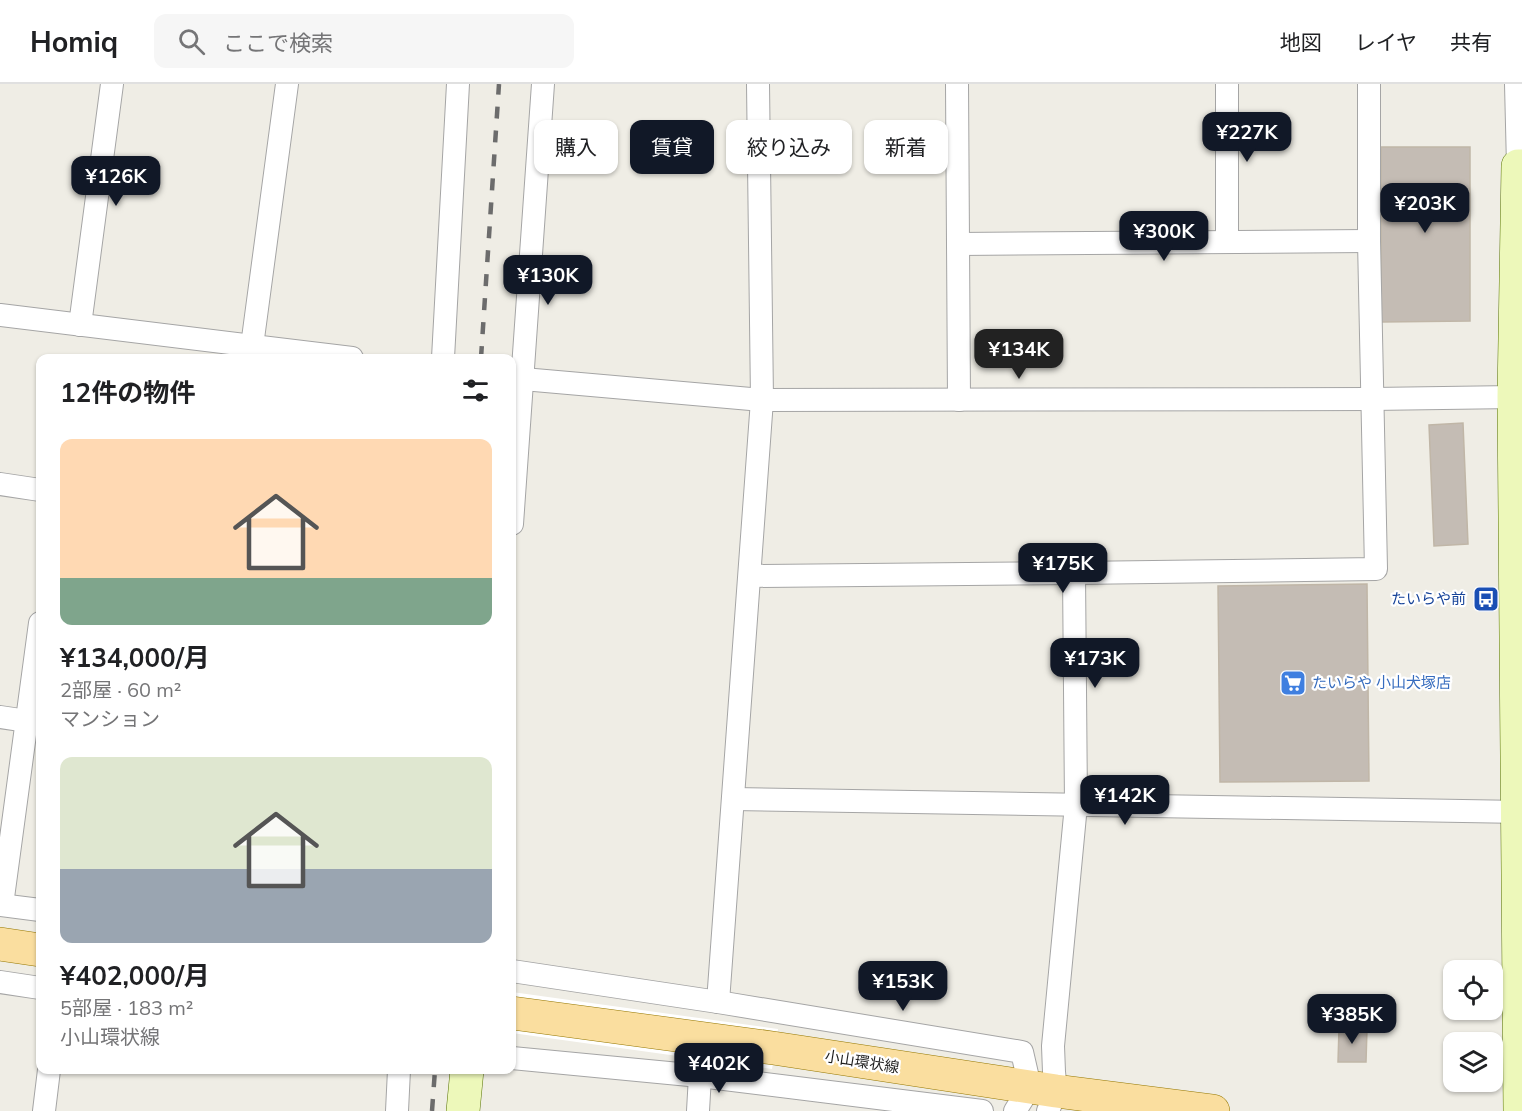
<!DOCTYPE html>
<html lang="ja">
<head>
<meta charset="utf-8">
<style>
  :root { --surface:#fff; --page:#f6f6f6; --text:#202124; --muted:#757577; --line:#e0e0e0; --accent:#111827 }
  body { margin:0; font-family:Mulish,"Noto Sans JP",sans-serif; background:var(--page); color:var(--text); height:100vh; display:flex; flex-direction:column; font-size:22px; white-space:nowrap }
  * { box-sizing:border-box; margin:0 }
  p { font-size:20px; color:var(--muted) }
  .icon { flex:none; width:33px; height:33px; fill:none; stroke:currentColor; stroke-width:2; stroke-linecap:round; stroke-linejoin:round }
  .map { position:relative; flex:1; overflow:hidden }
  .details { position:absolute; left:36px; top:270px; width:480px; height:720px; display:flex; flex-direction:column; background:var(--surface); border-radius:12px; box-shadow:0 2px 4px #0004 }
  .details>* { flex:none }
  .hud { position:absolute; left:534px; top:36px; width:570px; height:54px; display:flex; gap:12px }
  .tools { position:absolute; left:1443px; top:876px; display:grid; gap:12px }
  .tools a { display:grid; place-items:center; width:60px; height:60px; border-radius:12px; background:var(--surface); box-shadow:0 2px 4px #0004; font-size:30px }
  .price { position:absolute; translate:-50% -51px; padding:0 14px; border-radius:12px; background:var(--accent); color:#fff; font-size:20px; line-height:39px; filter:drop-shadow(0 2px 3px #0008) }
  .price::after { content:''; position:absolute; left:50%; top:36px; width:18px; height:14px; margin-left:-9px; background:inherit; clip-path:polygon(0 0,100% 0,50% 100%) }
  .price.on { background:#222; color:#fff }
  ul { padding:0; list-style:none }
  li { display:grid; align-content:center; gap:12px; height:318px; padding:0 24px }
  li span { display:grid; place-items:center; height:186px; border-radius:12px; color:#555 }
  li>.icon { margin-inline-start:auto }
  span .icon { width:108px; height:108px; fill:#fffc; stroke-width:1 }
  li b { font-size:26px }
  h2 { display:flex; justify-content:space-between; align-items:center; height:72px; padding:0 24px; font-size:26px }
  .chip { padding:0 21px; border-radius:12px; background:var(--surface); box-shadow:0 2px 4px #0004; font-size:21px; line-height:54px }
  .chip.on { background:var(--accent); color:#fff }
  header { display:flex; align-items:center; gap:36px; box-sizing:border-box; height:84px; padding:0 30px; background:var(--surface); border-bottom:2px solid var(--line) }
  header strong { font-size:28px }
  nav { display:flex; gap:33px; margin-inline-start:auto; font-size:21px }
  .search { width:420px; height:54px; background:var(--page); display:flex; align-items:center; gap:15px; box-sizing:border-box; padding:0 21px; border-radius:12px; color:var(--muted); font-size:22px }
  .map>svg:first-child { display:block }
  .pier { fill:#fff }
  .building { fill:#c4bcb4; stroke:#c0b6a7; stroke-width:1.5 }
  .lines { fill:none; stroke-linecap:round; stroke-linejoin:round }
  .street-casing { stroke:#a5a5a5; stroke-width:24 }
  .secondary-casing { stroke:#5a7407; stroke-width:34 }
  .primary-casing { stroke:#957803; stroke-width:34 }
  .street { stroke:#fff; stroke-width:22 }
  .secondary { stroke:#edf8ba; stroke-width:33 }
  .primary { stroke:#fade9f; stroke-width:33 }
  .rail { stroke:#6c6c6c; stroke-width:4.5; stroke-dasharray:12 12; stroke-linecap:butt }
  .labels { text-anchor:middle; stroke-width:4.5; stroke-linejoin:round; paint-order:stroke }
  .transit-label { font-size:15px; fill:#164399; stroke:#fff; text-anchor:end }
  .shop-label { font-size:15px; fill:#366cbe; stroke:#fff; text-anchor:start }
  .street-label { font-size:15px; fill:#1e1e1e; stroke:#fff }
</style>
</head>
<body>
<header>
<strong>Homiq</strong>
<div class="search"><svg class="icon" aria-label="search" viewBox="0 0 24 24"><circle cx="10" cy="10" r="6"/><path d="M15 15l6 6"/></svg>ここで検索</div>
<nav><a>地図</a><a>レイヤ</a><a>共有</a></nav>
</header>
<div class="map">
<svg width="1522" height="1027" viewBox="0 0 1522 1027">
  <rect width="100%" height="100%" fill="#efede5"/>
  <polygon class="pier" points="512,908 778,945 772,985 512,949"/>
  <g class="building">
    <polygon points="1381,63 1470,63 1470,237 1381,238"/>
    <polygon points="1463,339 1468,460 1434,462 1429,341"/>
    <polygon points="1367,500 1369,697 1220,698 1218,502"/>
    <polygon points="1339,944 1367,945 1366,978 1338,978"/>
  </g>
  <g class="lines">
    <g class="street-casing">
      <g id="street">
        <polyline points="957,0 959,316"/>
        <polyline points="1227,0 1227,158"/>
        <polyline points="1516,0 1518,82"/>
        <polyline points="958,160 1369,157"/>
        <polyline points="0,231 352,274"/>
        <polyline points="80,241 112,0"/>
        <polyline points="252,262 287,0"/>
        <polyline points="443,274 458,0"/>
        <polyline points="523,295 762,316 1372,315 1514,313"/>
        <polyline points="0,400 40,406"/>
        <polyline points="512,440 543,0"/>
        <polyline points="750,492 1074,489 1376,485 1369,157 1369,0"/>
        <polyline points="0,633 27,637"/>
        <polyline points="733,715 1522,728"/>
        <polyline points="0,821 40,826"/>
        <polyline points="2,821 40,539"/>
        <polyline points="512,887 718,918 1022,968 1030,1003 1015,1027"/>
        <polyline points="0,898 40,904"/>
        <polyline points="718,918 762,316 758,0"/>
        <polyline points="512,974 700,992 982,1027"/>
        <polyline points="44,1027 49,986"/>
        <polyline points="397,1027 399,986"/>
        <polyline points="698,1027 700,992"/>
        <polyline points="1048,1027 1056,1007 1054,988 1053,962 1076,721 1074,489"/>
      </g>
    </g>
    <g class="secondary-casing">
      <g id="secondary">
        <polyline points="463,1027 467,986"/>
        <polyline points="1520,1027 1514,313 1518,82 1522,82"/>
      </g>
    </g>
    <g class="primary-casing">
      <g id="primary">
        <polyline points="0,860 40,866"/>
        <polyline points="512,929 773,964 1056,1007 1213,1027"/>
      </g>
    </g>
    <use href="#street" class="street"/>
    <use href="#secondary" class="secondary"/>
    <use href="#primary" class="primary"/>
    <g class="rail">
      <polyline points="481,274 499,0"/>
      <polyline points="432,1027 435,986"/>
    </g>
  </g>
  <defs>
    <g id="bus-square" transform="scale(1.35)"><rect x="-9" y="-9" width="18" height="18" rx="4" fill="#1a4fb4" stroke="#fff"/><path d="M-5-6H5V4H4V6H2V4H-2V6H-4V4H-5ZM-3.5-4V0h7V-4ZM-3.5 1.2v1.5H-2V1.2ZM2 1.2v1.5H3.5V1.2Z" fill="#fff"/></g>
    <g id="supermarket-square" transform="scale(1.35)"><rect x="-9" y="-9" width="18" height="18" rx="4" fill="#3f7fe0" stroke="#fff"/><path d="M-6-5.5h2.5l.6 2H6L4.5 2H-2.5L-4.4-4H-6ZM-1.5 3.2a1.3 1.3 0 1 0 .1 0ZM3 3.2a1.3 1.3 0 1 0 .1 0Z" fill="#fff"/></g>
  </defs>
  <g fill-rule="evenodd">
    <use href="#bus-square" x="1486" y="515"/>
    <use href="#supermarket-square" x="1293" y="599"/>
  </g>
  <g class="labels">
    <g class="transit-label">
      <text x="1466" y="520">たいらや前</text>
    </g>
    <g class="shop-label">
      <text x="1312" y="604">たいらや 小山犬塚店</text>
    </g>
    <g class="street-label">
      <text transform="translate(862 978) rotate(9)" y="5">小山環状線</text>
    </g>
  </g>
</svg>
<div class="tools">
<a><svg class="icon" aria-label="locate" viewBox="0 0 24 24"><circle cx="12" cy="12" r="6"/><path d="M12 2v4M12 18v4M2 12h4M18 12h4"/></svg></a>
<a><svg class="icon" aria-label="layers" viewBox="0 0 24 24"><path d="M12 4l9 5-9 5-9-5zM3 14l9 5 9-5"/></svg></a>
</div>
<b class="price" style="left:1247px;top:79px">¥227K</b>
<b class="price" style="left:116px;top:123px">¥126K</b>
<b class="price" style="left:1425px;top:150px">¥203K</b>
<b class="price" style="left:1164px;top:178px">¥300K</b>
<b class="price" style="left:548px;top:222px">¥130K</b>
<b class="price on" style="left:1019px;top:296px">¥134K</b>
<b class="price" style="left:1063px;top:510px">¥175K</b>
<b class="price" style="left:1095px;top:605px">¥173K</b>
<b class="price" style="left:1125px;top:742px">¥142K</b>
<b class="price" style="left:903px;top:928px">¥153K</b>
<b class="price" style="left:1352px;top:961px">¥385K</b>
<b class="price" style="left:719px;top:1010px">¥402K</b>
<div class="hud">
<a class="chip">購入</a>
<a class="chip on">賃貸</a>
<a class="chip">絞り込み</a>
<a class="chip">新着</a>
</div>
<section class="details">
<h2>12件の物件<svg class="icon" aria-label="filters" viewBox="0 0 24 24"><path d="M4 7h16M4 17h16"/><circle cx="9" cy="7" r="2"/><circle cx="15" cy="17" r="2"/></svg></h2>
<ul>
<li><span style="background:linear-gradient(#ffd9b3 75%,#7fa58c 0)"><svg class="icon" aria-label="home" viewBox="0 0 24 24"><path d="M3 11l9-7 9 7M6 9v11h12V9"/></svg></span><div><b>¥134,000/月</b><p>2部屋 · 60 m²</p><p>マンション</p></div></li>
<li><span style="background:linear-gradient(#dfe7d0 60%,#9aa5b1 0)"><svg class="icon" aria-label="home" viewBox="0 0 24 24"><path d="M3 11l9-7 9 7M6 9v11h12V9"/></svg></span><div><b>¥402,000/月</b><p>5部屋 · 183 m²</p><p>小山環状線</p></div></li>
</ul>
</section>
</div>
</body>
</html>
